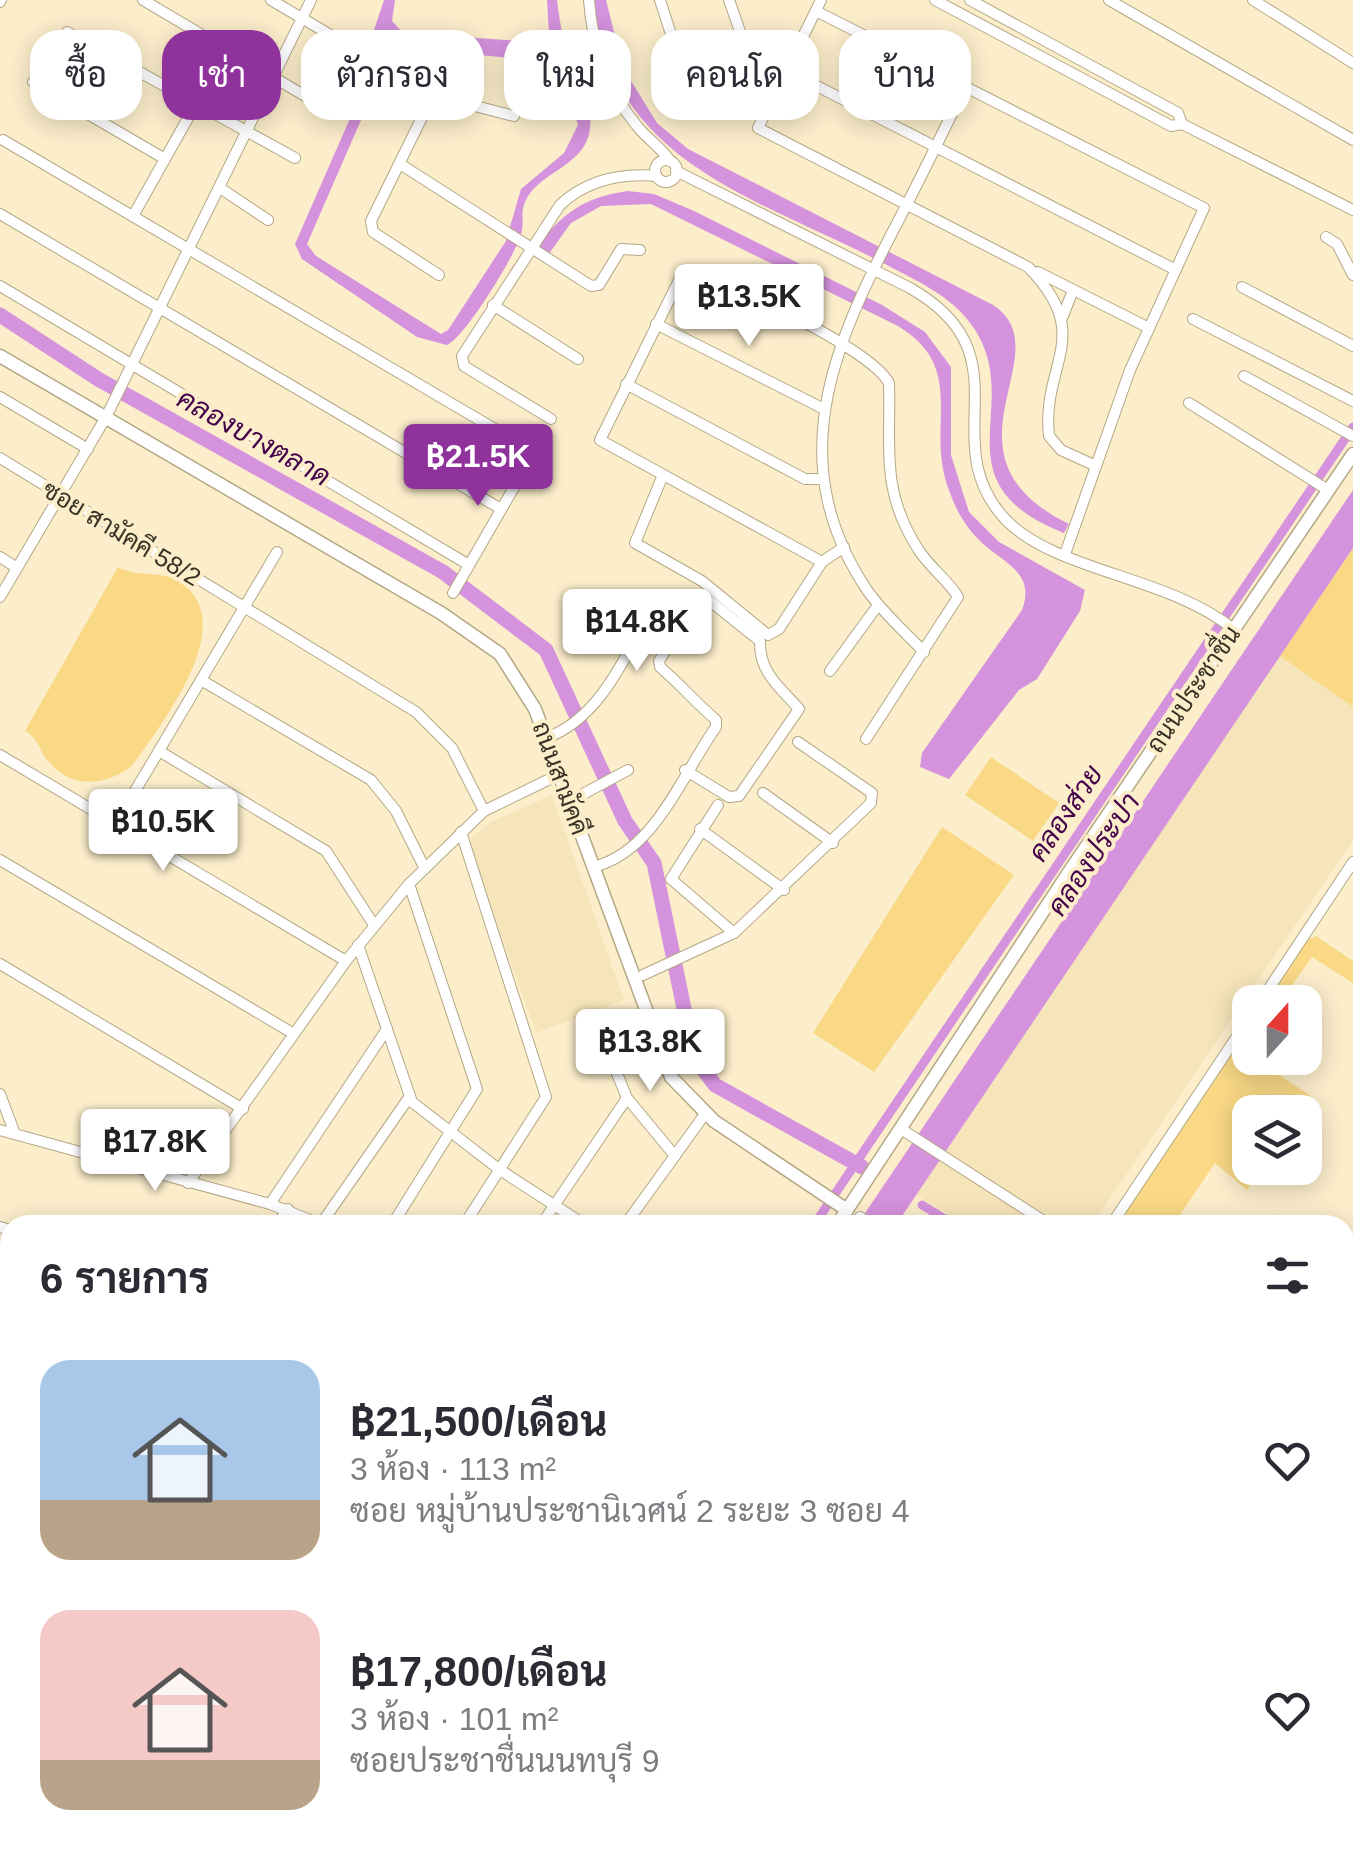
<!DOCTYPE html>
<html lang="th">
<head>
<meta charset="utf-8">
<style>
  :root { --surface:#fff; --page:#f7f7f7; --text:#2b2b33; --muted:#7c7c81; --accent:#8f329b }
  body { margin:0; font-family:Arial,Sarabun,sans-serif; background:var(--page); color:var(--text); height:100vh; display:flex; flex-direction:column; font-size:38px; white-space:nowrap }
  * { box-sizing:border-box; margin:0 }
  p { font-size:32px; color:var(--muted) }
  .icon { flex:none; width:55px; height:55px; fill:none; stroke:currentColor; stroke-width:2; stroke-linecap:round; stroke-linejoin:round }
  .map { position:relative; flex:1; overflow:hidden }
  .drawer { position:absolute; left:0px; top:1215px; width:1355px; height:642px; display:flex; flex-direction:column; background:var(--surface); border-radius:30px 30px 0 0; box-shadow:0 5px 25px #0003 }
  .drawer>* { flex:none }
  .top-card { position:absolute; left:30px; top:30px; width:1295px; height:90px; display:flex; gap:20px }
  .needle { width:65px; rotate:21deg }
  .buttons { position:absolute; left:1232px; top:985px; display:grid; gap:20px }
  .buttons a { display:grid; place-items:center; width:90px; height:90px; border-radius:20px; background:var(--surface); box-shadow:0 5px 25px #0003; font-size:50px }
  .price { position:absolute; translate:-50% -85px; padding:0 22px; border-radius:10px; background:#fff; color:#222; font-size:32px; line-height:65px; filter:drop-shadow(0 2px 5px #0008) }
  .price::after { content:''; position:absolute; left:50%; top:60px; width:30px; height:22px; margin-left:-15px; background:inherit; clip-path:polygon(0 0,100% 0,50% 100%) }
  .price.selected { background:var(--accent); color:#fff }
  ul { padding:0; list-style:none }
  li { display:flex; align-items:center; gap:30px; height:250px; padding:0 40px }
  li span { display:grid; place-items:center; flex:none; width:280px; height:200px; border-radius:30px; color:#555 }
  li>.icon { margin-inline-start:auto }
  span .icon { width:120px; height:120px; fill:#fffc; stroke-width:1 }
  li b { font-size:42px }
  h2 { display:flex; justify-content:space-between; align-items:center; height:120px; padding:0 40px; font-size:42px }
  .chip { padding:0 35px; border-radius:30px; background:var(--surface); box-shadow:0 5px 25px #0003; font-size:35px; line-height:90px }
  .chip.selected { background:var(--accent); color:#fff }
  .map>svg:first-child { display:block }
  .built { fill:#f6e5ba }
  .green { fill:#f9d986 }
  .water { fill:#d592dd; fill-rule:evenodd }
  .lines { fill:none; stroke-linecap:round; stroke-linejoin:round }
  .canal { stroke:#d592dd; stroke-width:9 }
  .river { stroke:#d592dd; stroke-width:15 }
  .minor-casing { stroke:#b4a785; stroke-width:12 }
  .major-casing { stroke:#b4a785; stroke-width:15 }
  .minor { stroke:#fff; stroke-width:10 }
  .major { stroke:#fff; stroke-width:12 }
  .labels { text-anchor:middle; stroke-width:8; stroke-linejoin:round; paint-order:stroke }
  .street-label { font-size:25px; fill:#383325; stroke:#fceecb }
  .water-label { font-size:28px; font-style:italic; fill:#44044b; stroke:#fceecb }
</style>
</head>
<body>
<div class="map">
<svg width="1353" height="1856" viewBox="0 0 1353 1856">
  <rect width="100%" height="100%" fill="#fceecb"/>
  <g class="built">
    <polygon points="1280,656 1353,707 1353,840 1092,1225 966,1225 916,1195"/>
    <polygon points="552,795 624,1000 536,1033 468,842 489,823"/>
    <polygon points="488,1848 597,1848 614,1856 482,1856"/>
  </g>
  <g class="green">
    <polygon points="1353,548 1353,707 1280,656"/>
    <path d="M118,567C139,579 163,568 184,585C238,627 161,724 133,765C107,786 71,790 48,761C39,750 38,738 25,731Z"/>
    <polygon points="991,757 1059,803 1033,841 965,795"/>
    <polygon points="942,827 1014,875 874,1072 813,1033"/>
    <polygon points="1316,936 1353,961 1353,983 1312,957 1280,1002 1265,1002 1307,940"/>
    <polygon points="1240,1049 1311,1096 1300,1112 1250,1112 1250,1168 1262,1168 1247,1190 1215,1163 1173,1225 1117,1225 1231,1053"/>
    <polygon points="0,1615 10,1618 10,1688 0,1685"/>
  </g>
  <g class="water">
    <path d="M384,0H395L392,21L403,33L538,42L549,33L547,0H557C559,15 561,31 566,46C574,72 593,98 590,127C587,166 541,170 526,200C520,212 524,219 522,230C520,249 464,339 447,345L417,337L302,259L295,244L369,75L367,51ZM429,50L550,62L562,74L578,125L564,153L521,189L506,241L448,330L441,334L316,256L307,244L385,65L398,53Z"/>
    <path d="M594,0H606L623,68L657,123L688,149L993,305C1065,352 928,455 1069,524L1064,533C932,481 1029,403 971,324C950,295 915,280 885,264C760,198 610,164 594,0Z"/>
    <path d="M628,191L654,194L694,211L882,305L925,332L951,367V455L969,512L999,542L1085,590L1080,611L1037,679L1019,690L949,779L920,767L922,753L1022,610C1037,571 1000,562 978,539C965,526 956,510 950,493C923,427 970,370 898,326L651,204L601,206L571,223L548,255L537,248C561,213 585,197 628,191Z"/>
    <polygon points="1353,490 1353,548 896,1225 857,1225"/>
  </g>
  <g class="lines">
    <g class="canal">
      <polyline points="922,1205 955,1225"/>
      <polyline points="814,1225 1353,427"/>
      <polyline points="1345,1482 1353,1489"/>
      <polyline points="388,1856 394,1848"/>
    </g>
    <polyline class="river" points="0,315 98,379 443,572 546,650 625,821 654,863 694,1057 715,1085 862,1167"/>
    <g class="minor-casing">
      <g id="minor">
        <polyline points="143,0 317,103"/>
        <polyline points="271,0 339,40"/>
        <path d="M589,0C592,45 608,91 637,126C647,139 661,147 670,161"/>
        <polyline points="660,0 676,50 702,90"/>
        <polyline points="729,0 742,37 768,61 1176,270"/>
        <path d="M821,0L758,128L1028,267C1096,336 1041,363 1049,436L1061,450L1096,466"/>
        <polyline points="935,0 1171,126 1182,124 1178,113 970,0"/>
        <polyline points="1109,0 1353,140"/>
        <polyline points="1253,0 1353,63"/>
        <polyline points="0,2 1,0"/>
        <polyline points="816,11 1204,208 1130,370 1065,554"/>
        <polyline points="67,32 295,158"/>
        <polyline points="33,82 165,159"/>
        <polyline points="1182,124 1353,210"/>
        <polyline points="3,140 529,449 531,458 453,593"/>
        <circle cx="666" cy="171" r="11"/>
        <polyline points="400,164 591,286 599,285 621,249 640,250"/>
        <path d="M676,171L910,288C1030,356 931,441 1006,520C1055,571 1170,577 1233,629"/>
        <polyline points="220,188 268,220"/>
        <polyline points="0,214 501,509"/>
        <polyline points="133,216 197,102"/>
        <polyline points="1326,237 1337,244 1353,275"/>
        <polyline points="1038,272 1149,328"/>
        <polyline points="439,275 373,232 371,221 430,101 440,97 514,116"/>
        <polyline points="0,286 469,565"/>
        <polyline points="1242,287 1353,346"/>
        <polyline points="493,305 578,359"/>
        <polyline points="1063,316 1073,290"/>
        <polyline points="1193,319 1353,401"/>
        <polyline points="656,324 824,409"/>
        <polyline points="1244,376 1353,436"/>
        <polyline points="626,384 805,479 824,479"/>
        <polyline points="0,397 88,449"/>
        <polyline points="1189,403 1328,490"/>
        <path d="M551,419L464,366L462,356L560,205C587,180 620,173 656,176"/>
        <polyline points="0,458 416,712 452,748 484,811"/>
        <polyline points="663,475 635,543 702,581 768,635 779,629 822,562 844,547"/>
        <polyline points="0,557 17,568"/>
        <path d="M822,562L600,440L684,270C725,280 870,348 889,383C891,447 880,490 918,549C929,567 948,580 958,597L866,739"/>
        <polyline points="0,597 106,417 311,0"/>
        <path d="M924,652C905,632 883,613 867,590C776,454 841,330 907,204C927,165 946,126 965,87"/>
        <polyline points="830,671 878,605"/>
        <polyline points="201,680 371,780 396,811 424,867"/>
        <path d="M546,738C601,718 625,656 652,609"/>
        <polyline points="159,751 326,851 374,925"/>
        <polyline points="0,755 346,961"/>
        <polyline points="763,793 833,843"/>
        <polyline points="570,801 628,770"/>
        <polyline points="718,805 671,879 734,933"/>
        <polyline points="116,823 277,552"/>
        <polyline points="700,829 784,890"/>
        <polyline points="461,832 546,1097 464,1225"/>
        <polyline points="0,860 294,1034"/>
        <path d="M593,867C655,852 681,776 716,727V720C696,703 681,685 660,667L659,661L696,601L705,597L760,641C759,673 780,687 799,709L739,796L729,797L685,770"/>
        <polyline points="358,945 412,1102 500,1170 585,1225"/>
        <polyline points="0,964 243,1109"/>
        <polyline points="643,975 734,933 871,803 872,793 798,742"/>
        <polyline points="1260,1002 1353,862"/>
        <polyline points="605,1044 627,1098 675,1156"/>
        <polyline points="0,1094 15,1134"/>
        <polyline points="901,1129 1050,1225"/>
        <polyline points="0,1130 270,1204 322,1225"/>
        <polyline points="188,1183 346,961 409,884 484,811 560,774"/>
        <polyline points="270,1204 387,1029"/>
        <polyline points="860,1217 873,1225"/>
        <polyline points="321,1224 410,1096"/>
        <polyline points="277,1225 288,1209"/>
        <polyline points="392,1225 477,1089 409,884"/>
        <polyline points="541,1225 627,1098"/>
        <polyline points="625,1225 705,1114"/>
        <polyline points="1111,1225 1250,1017"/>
        <polyline points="0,1227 10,1230"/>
        <polyline points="0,1373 10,1376"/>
        <polyline points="1345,1445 1353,1452"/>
        <polyline points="0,1468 5,1458"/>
        <polyline points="1345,1558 1353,1563"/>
        <polyline points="0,1594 10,1597"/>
        <polyline points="1345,1600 1353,1589"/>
        <polyline points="0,1607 10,1610"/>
        <polyline points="1345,1651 1353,1657"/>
        <polyline points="0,1692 10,1696"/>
        <polyline points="1345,1842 1353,1847"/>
        <polyline points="625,1848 641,1856"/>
        <polyline points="1188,1848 1194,1852"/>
        <polyline points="37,1856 39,1848"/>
        <polyline points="107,1856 109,1848"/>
        <polyline points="378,1856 384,1848"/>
        <polyline points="474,1856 480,1848"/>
        <polyline points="805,1856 831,1848"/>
      </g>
    </g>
    <g class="major-casing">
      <g id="major">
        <polyline points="0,356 441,613 500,654 535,709 671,1077 714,1121 847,1210"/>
        <polyline points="837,1225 1071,869 1353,454"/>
        <polyline points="444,1848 457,1856"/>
        <polyline points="411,1856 417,1848"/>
      </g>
    </g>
    <use href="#minor" class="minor"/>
    <use href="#major" class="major"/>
  </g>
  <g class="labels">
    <g class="street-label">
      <text transform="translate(122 533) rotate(31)" y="9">ซอย สามัคคี 58/2</text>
      <text transform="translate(1193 689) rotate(-56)" y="9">ถนนประชาชื่น</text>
      <text transform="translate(561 778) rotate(70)" y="9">ถนนสามัคคี</text>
    </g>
    <g class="water-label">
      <text transform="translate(254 437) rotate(29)" y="10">คลองบางตลาด</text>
      <text transform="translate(1065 813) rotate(-56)" y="10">คลองส่วย</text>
      <text transform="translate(1093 854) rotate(-56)" y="10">คลองประปา</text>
    </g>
  </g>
</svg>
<div class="buttons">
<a><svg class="needle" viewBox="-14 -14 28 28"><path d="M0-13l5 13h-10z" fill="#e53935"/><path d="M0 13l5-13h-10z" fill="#7c7c81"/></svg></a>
<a><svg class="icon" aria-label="layers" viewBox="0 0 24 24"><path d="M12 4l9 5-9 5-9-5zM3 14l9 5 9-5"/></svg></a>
</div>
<b class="price" style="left:749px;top:349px">฿13.5K</b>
<b class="price selected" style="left:478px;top:509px">฿21.5K</b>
<b class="price" style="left:637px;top:674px">฿14.8K</b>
<b class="price" style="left:163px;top:874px">฿10.5K</b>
<b class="price" style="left:650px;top:1094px">฿13.8K</b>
<b class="price" style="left:155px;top:1194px">฿17.8K</b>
<div class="top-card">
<a class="chip">ซื้อ</a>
<a class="chip selected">เช่า</a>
<a class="chip">ตัวกรอง</a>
<a class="chip">ใหม่</a>
<a class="chip">คอนโด</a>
<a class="chip">บ้าน</a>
</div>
<section class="drawer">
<h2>6 รายการ<svg class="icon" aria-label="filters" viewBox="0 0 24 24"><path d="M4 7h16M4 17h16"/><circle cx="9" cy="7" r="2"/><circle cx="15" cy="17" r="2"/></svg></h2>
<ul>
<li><span style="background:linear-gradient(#a9c7e8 70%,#b9a48a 0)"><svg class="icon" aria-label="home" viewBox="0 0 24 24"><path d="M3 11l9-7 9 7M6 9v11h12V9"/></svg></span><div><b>฿21,500/เดือน</b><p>3 ห้อง · 113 m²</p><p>ซอย หมู่บ้านประชานิเวศน์ 2 ระยะ 3 ซอย 4</p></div><svg class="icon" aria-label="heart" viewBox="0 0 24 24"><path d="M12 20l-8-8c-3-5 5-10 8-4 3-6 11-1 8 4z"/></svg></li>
<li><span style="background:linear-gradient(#f6c9c9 75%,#b9a48a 0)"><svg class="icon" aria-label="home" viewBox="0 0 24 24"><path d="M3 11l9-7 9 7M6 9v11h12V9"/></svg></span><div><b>฿17,800/เดือน</b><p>3 ห้อง · 101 m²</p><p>ซอยประชาชื่นนนทบุรี 9</p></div><svg class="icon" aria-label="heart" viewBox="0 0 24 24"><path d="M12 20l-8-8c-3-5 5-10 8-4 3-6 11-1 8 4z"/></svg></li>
</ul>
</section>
</div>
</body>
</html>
